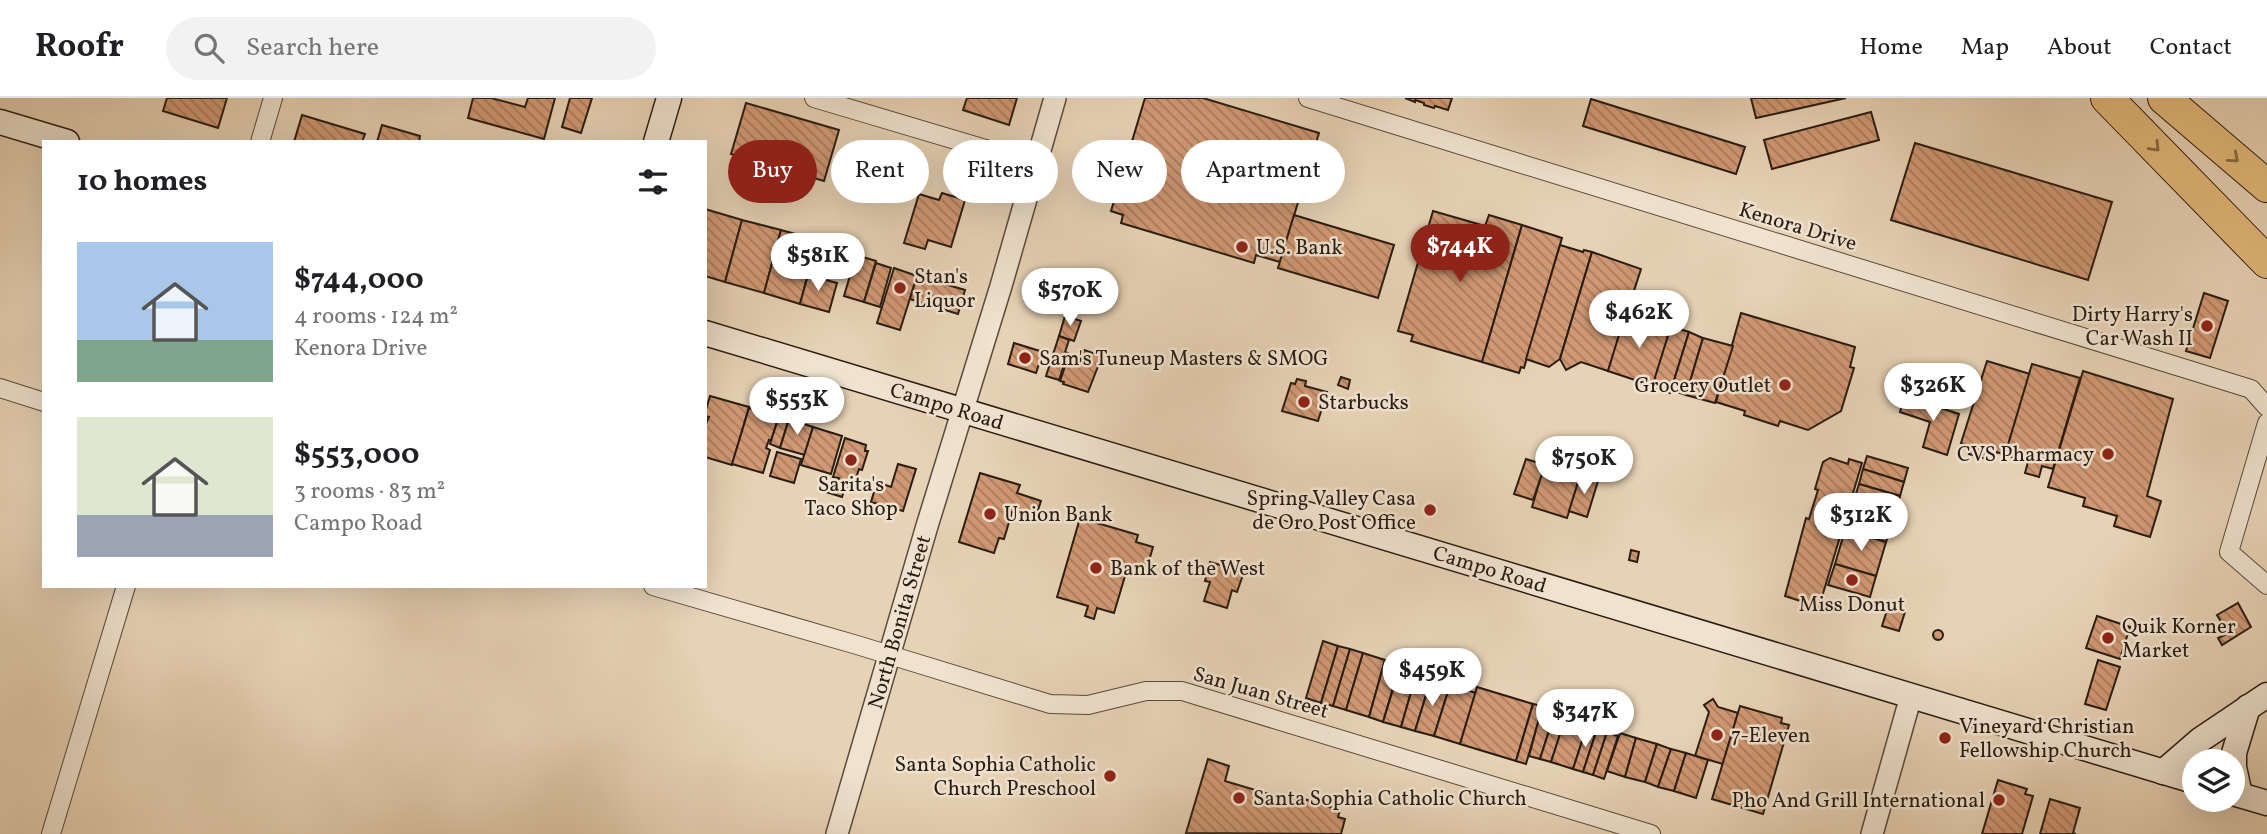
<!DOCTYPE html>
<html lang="en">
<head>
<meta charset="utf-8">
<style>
  :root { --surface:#fff; --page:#f2f2f2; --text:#202124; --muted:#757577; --line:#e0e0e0; --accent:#8f2418 }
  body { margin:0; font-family:Vollkorn,serif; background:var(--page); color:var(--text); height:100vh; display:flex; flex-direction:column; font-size:26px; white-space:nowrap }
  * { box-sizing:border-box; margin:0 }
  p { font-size:23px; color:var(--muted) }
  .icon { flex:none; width:38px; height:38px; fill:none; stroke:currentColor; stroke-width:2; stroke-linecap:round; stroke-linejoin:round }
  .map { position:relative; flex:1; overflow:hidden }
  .side { position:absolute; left:42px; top:42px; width:665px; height:448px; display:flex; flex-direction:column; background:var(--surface); border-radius:0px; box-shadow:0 7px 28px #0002 }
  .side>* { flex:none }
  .banner { position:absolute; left:728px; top:42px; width:665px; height:63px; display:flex; gap:14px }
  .tools { position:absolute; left:2182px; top:651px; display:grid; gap:14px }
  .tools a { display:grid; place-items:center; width:63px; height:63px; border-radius:50%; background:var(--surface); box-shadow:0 7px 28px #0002; font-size:35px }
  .price { position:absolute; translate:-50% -60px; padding:0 16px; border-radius:24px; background:#fff; color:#222; font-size:23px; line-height:46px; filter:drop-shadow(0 2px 4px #0008) }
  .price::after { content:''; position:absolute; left:50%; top:42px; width:21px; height:16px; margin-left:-10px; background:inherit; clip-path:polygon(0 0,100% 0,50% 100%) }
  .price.active { background:var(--accent); color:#fff }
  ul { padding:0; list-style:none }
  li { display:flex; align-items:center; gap:21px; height:175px; padding:0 35px }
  li span { display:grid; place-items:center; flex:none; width:196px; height:140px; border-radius:0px; color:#555 }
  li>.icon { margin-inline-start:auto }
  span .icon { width:84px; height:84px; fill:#fffc; stroke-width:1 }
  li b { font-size:30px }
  h2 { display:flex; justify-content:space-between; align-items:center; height:84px; padding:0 35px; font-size:30px }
  .chip { padding:0 24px; border-radius:32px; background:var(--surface); box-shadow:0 7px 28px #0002; font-size:24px; line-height:63px }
  .chip.active { background:var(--accent); color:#fff }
  header { display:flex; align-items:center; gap:42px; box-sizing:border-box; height:98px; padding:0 35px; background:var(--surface); border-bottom:2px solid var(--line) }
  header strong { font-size:33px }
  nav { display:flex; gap:38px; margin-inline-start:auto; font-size:24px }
  .search { width:490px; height:63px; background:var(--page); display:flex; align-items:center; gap:18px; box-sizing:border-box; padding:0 24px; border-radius:38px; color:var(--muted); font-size:26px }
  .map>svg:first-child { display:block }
  .building { fill:url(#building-back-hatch); stroke:#291d13; stroke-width:2 }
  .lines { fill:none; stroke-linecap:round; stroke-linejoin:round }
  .minor-casing { stroke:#584a3c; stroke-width:20 }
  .tertiary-casing { stroke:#584a3c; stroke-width:24 }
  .secondary-casing { stroke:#291d13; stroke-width:27 }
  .motorway-casing { stroke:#291d13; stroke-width:34 }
  .minor { stroke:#efe2cf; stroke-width:18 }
  .tertiary { stroke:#efe2cf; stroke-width:21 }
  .secondary { stroke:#efe2cf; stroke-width:24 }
  .motorway { stroke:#e4b97a; stroke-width:32 }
  .oneway { stroke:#866b46 }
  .poi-dot { fill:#8f2418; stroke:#efe2cf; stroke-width:2.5 }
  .labels { text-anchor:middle; stroke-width:5; stroke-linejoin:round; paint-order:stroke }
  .street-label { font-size:21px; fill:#291d13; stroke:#efe2cf }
  .poi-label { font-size:21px; fill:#291d13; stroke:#efe2cf; text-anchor:start }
</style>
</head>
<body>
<header>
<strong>Roofr</strong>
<div class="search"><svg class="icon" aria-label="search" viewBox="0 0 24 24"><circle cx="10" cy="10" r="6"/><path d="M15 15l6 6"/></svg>Search here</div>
<nav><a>Home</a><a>Map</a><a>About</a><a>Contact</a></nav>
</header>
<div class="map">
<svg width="2267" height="736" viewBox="0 0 2267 736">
  <defs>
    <pattern id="building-back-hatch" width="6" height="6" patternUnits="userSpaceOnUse" patternTransform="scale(1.75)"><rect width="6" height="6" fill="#d09873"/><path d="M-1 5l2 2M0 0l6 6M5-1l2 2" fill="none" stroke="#a97b5d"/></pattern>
  </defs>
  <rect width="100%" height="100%" fill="#e7d2b5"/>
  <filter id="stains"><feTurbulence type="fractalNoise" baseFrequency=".00286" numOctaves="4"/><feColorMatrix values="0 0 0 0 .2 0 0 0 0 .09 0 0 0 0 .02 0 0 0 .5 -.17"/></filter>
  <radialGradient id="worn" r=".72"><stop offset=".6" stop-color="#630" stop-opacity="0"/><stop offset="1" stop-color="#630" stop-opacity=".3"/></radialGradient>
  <g class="building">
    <polygon points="167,0 227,0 218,30 163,13"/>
    <polygon points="473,0 491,0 525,9 528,0 555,0 544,41 468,20"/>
    <polygon points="570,0 592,0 581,35 562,29"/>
    <polygon points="967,0 1017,0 1009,27 963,12"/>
    <polygon points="1145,0 1203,0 1319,35 1280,164 1256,157 1254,165 1121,125 1123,117 1111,113"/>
    <polygon points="1405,0 1452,0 1448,12 1435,8 1434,10 1424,7 1424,5 1415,2 1415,4"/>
    <polygon points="1751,0 1846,0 1756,20"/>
    <polygon points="1591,1 1745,49 1736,76 1583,28"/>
    <polygon points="746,5 839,32 824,83 731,56"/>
    <polygon points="1871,14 1879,42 1772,71 1764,42"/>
    <polygon points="302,17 365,36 362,44 294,44"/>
    <polygon points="382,27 420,38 419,44 377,44"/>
    <polygon points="1915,45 2112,104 2088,182 1891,122"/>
    <polygon points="942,95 965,102 951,149 928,142 925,151 904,145 919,96 939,102"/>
    <polygon points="705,111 742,122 725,184 705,178"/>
    <polygon points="1433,113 1485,128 1489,117 1522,127 1482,264 1411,243 1413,237 1398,233"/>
    <polygon points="1294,117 1394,147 1378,200 1278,170"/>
    <polygon points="742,122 781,132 764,195 725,184"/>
    <polygon points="1522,127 1562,140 1524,270 1521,269 1519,275 1482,264"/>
    <polygon points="781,132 817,142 800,206 764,195"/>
    <polygon points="820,145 835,150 830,164 815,160"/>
    <polygon points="1560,147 1583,154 1584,152 1592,154 1560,261 1549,269 1526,261"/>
    <polygon points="1592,154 1641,171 1608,273 1581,264 1566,272 1560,261"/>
    <polygon points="856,157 876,163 864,204 844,198"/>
    <polygon points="815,160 830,165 825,180 810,174"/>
    <polygon points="876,165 891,170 880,209 864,204"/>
    <polygon points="894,170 917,178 900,232 877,225"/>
    <polygon points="808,177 837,185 829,214 800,206"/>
    <polygon points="917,178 965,192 958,216 910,201"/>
    <polygon points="2204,195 2228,203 2210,260 2186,253"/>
    <polygon points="1741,215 1855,249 1850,269 1854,270 1841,313 1808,332 1780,323 1778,328 1744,317 1745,313 1716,304"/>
    <polygon points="1625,217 1665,229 1666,227 1671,228 1653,288 1608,273"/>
    <polygon points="1065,218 1081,223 1074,243 1059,238"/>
    <polygon points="1671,228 1689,234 1670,295 1652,289"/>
    <polygon points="1689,234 1703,240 1686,297 1671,292"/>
    <polygon points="1059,238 1069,242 1065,254 1068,255 1059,282 1046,278"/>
    <polygon points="1703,240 1733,248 1715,305 1686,297"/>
    <polygon points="1014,245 1043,254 1036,275 1008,266"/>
    <polygon points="1084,252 1102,258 1088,294 1063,286 1064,284 1060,283 1068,260 1080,263"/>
    <polygon points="1987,263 2030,276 2005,357 1997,354 1994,363 1969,356 1971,348 1961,345"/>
    <polygon points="2032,266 2080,280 2053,371 2042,368 2039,379 2025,375 2028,364 2005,357"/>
    <polygon points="2083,273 2173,301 2147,398 2161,403 2150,439 2114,428 2117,418 2083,408 2085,400 2048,389"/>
    <polygon points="1341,279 1350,282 1348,291 1338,287"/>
    <polygon points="1297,281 1306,283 1305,288 1327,294 1318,323 1282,313 1291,285 1295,286"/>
    <polygon points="710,298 749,309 732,367 705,359 705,328 709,319 705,318 705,315"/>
    <polygon points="1904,298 1959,316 1947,357 1923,349 1930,324 1900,314"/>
    <polygon points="749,310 779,318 771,343 769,342 766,350 770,352 763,375 732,366"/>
    <polygon points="779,318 789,321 780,350 770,346"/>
    <polygon points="789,321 813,329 805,357 780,350"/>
    <polygon points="813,329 842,338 831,376 801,367"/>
    <polygon points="845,340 866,347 865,353 868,353 862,372 859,371 852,393 837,388 839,380 833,379"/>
    <polygon points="777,354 801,361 794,385 770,378"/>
    <polygon points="1547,358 1583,370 1567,420 1532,409"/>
    <polygon points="1867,358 1908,370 1904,384 1863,371"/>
    <polygon points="1830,360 1848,366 1849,361 1862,365 1819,509 1785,498 1806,420 1809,421 1818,392 1815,391 1823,364"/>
    <polygon points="1526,361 1545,367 1533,402 1514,396"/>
    <polygon points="898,366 916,371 903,413 871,404 877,384 891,389"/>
    <polygon points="1863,371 1904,384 1900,398 1859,386"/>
    <polygon points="980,375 1020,387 1017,395 1041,403 1035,421 1012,414 1004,441 999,440 994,455 959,444"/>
    <polygon points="1580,378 1598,383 1587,419 1569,413"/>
    <polygon points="1859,386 1900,398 1895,414 1854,402"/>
    <polygon points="828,387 844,392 842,399 826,394"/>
    <polygon points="1854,402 1895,414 1891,430 1849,417"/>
    <polygon points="1849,417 1891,430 1886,444 1845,432"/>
    <polygon points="1080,420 1138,437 1136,444 1153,449 1146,473 1128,468 1114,515 1097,510 1094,521 1085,518 1088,508 1057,499"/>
    <polygon points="1845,432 1886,444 1876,478 1835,466"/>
    <polygon points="1631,452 1639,454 1637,464 1629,462"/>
    <polygon points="1210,464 1244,474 1237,494 1232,492 1227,510 1204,503 1210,484 1205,483"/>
    <polygon points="1835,466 1876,478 1870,499 1828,487"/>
    <polygon points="2238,505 2251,529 2222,547 2218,540 2225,537 2220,529 2223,527 2217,517"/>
    <polygon points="1888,509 1905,514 1899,533 1882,528"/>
    <polygon points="2097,518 2130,529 2120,561 2086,550"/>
    <circle cx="1938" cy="537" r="5"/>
    <polygon points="1323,543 1338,548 1321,605 1306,600"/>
    <polygon points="1338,548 1350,551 1333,608 1321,605"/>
    <polygon points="1350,551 1363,555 1346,612 1333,608"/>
    <polygon points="1363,555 1385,562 1369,619 1346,612"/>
    <polygon points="1385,562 1400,566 1383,624 1369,619"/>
    <polygon points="2098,562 2120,569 2106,612 2085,606"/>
    <polygon points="1399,572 1416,577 1401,629 1383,624"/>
    <polygon points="1416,577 1431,581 1415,633 1401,629"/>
    <polygon points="1431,581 1450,587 1434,638 1415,633"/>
    <polygon points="1450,587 1476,595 1460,646 1434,638"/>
    <polygon points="1477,589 1533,606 1516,663 1460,646"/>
    <polygon points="1713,601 1718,609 1738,615 1723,666 1695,658 1709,614 1704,607"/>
    <polygon points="1533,606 1543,608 1526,666 1516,663"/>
    <polygon points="1740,608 1782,620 1781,625 1789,627 1763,716 1712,701"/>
    <polygon points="1541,613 1554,617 1540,661 1529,658"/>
    <polygon points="1554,617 1565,621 1551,664 1540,661"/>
    <polygon points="1565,621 1587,628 1573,671 1551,664"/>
    <polygon points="1587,628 1597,631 1583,674 1573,671"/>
    <polygon points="1597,631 1607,634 1593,677 1583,674"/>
    <polygon points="1607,634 1618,638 1604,681 1593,677"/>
    <polygon points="1620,635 1636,640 1625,679 1607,673"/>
    <polygon points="1636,640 1657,646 1645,684 1625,679"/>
    <polygon points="1657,646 1671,651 1658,689 1645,684"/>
    <polygon points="1671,651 1686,655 1674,693 1658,689"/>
    <polygon points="1686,655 1708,662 1696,700 1674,693"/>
    <polygon points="1208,661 1229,668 1225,683 1289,702 1291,697 1340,712 1338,719 1345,721 1341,736 1186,735"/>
    <polygon points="1998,682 2027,691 2025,696 2033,698 2022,736 1982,736"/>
    <polygon points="2050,701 2080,710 2073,735 2076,736 2040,736"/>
  </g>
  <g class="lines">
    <g class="minor-casing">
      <g id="minor">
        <polyline points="814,0 1036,66"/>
        <polyline points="1308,0 2251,291 2267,309"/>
        <polyline points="260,44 273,0"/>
        <polyline points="0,290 44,304"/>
        <polyline points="2267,325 2229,454 2267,487"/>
        <polyline points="653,488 857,547 1050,606 1088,607 1146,593 1182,593 1651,736"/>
        <polyline points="51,736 126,488"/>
      </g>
    </g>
    <g class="tertiary-casing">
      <g id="tertiary">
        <polyline points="837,736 927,428 1001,188 1055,0"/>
        <polyline points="1872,736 1911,598"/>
      </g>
    </g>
    <g class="secondary-casing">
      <g id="secondary">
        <polyline points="0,24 67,44"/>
        <polyline points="656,44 669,0"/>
        <polyline points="705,235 2194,683"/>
        <polyline points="2163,674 2200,642 2267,597"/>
        <polyline points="2233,695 2267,705"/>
        <polyline points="2240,697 2234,669 2234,655 2248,609"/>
      </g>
    </g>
    <g class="motorway-casing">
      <g id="motorway">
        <polyline points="2107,0 2267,164"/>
        <polyline points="2164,0 2267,88"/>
      </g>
    </g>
    <use href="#minor" class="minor"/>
    <use href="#tertiary" class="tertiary"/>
    <use href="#secondary" class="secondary"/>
    <use href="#motorway" class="motorway"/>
  </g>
  <defs><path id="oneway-chevron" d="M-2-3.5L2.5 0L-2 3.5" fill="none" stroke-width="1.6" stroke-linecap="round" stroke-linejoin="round" transform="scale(1.75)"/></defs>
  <g class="oneway">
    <use href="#oneway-chevron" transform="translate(2155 49) rotate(46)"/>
    <use href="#oneway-chevron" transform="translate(2234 60) rotate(41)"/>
  </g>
  <g class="poi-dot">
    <circle cx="1242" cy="149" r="7"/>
    <circle cx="900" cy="190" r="7"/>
    <circle cx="2207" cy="228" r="7"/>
    <circle cx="1025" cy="260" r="7"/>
    <circle cx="1785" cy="287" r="7"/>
    <circle cx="1304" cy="304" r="7"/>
    <circle cx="2108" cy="356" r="7"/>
    <circle cx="851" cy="362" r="7"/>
    <circle cx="1430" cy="412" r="7"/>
    <circle cx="990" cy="416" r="7"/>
    <circle cx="1096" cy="470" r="7"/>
    <circle cx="1852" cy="482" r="7"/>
    <circle cx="2108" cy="540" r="7"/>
    <circle cx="1717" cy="637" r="7"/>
    <circle cx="1945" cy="640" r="7"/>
    <circle cx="1110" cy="678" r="7"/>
    <circle cx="1239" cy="700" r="7"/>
    <circle cx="1999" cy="702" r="7"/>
  </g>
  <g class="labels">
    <g class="street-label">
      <text transform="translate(1798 128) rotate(17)" y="7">Kenora Drive</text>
      <text transform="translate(947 308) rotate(17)" y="7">Campo Road</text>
      <text transform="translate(1490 471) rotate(17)" y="7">Campo Road</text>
      <text transform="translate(899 524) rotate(-74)" y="7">North Bonita Street</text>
      <text transform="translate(1261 594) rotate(16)" y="7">San Juan Street</text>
    </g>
    <g class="poi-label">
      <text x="1256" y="156">U.S. Bank</text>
      <text x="914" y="185">Stan's<tspan x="914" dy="24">Liquor</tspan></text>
      <text x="2193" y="223" text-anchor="end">Dirty Harry's<tspan x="2193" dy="24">Car Wash II</tspan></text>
      <text x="1039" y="267">Sam's Tuneup Masters &amp; SMOG</text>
      <text x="1771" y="294" text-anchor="end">Grocery Outlet</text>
      <text x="1318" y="311">Starbucks</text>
      <text x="2094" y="363" text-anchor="end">CVS Pharmacy</text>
      <text x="851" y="393" text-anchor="middle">Sarita's<tspan x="851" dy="24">Taco Shop</tspan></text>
      <text x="1416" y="407" text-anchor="end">Spring Valley Casa<tspan x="1416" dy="24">de Oro Post Office</tspan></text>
      <text x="1004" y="423">Union Bank</text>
      <text x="1110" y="477">Bank of the West</text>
      <text x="1852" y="513" text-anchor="middle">Miss Donut</text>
      <text x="2122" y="535">Quik Korner<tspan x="2122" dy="24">Market</tspan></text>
      <text x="1959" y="635">Vineyard Christian<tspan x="1959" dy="24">Fellowship Church</tspan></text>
      <text x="1731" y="644">7-Eleven</text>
      <text x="1096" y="673" text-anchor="end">Santa Sophia Catholic<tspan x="1096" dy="24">Church Preschool</tspan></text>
      <text x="1253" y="707">Santa Sophia Catholic Church</text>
      <text x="1985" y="709" text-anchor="end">Pho And Grill International</text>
    </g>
  </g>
  <rect width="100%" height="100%" filter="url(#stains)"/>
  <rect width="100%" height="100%" fill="url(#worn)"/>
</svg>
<div class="tools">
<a><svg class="icon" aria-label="layers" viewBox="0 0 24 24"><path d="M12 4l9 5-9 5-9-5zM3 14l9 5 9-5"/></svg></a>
</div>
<b class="price active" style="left:1460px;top:186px">$744K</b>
<b class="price" style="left:818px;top:195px">$581K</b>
<b class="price" style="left:1070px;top:230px">$570K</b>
<b class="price" style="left:1639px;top:252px">$462K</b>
<b class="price" style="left:1933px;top:325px">$326K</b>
<b class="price" style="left:797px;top:339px">$553K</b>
<b class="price" style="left:1584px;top:398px">$750K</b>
<b class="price" style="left:1861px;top:455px">$312K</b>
<b class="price" style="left:1432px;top:610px">$459K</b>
<b class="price" style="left:1585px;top:651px">$347K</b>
<div class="banner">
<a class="chip active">Buy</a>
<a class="chip">Rent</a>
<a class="chip">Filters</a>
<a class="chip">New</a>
<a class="chip">Apartment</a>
</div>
<section class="side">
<h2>10 homes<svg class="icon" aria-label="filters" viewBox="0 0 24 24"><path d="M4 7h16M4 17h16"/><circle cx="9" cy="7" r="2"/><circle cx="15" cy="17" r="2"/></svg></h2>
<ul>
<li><span style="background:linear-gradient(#a9c7e8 70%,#7fa58c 0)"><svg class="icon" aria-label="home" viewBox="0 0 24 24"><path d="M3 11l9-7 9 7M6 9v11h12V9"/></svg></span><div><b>$744,000</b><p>4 rooms · 124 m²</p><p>Kenora Drive</p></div></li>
<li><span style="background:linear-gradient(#dfe7d0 70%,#9aa5b1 0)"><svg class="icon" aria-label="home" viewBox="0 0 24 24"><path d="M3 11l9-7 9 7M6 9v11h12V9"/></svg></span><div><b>$553,000</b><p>3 rooms · 83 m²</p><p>Campo Road</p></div></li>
</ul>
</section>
</div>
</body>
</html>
